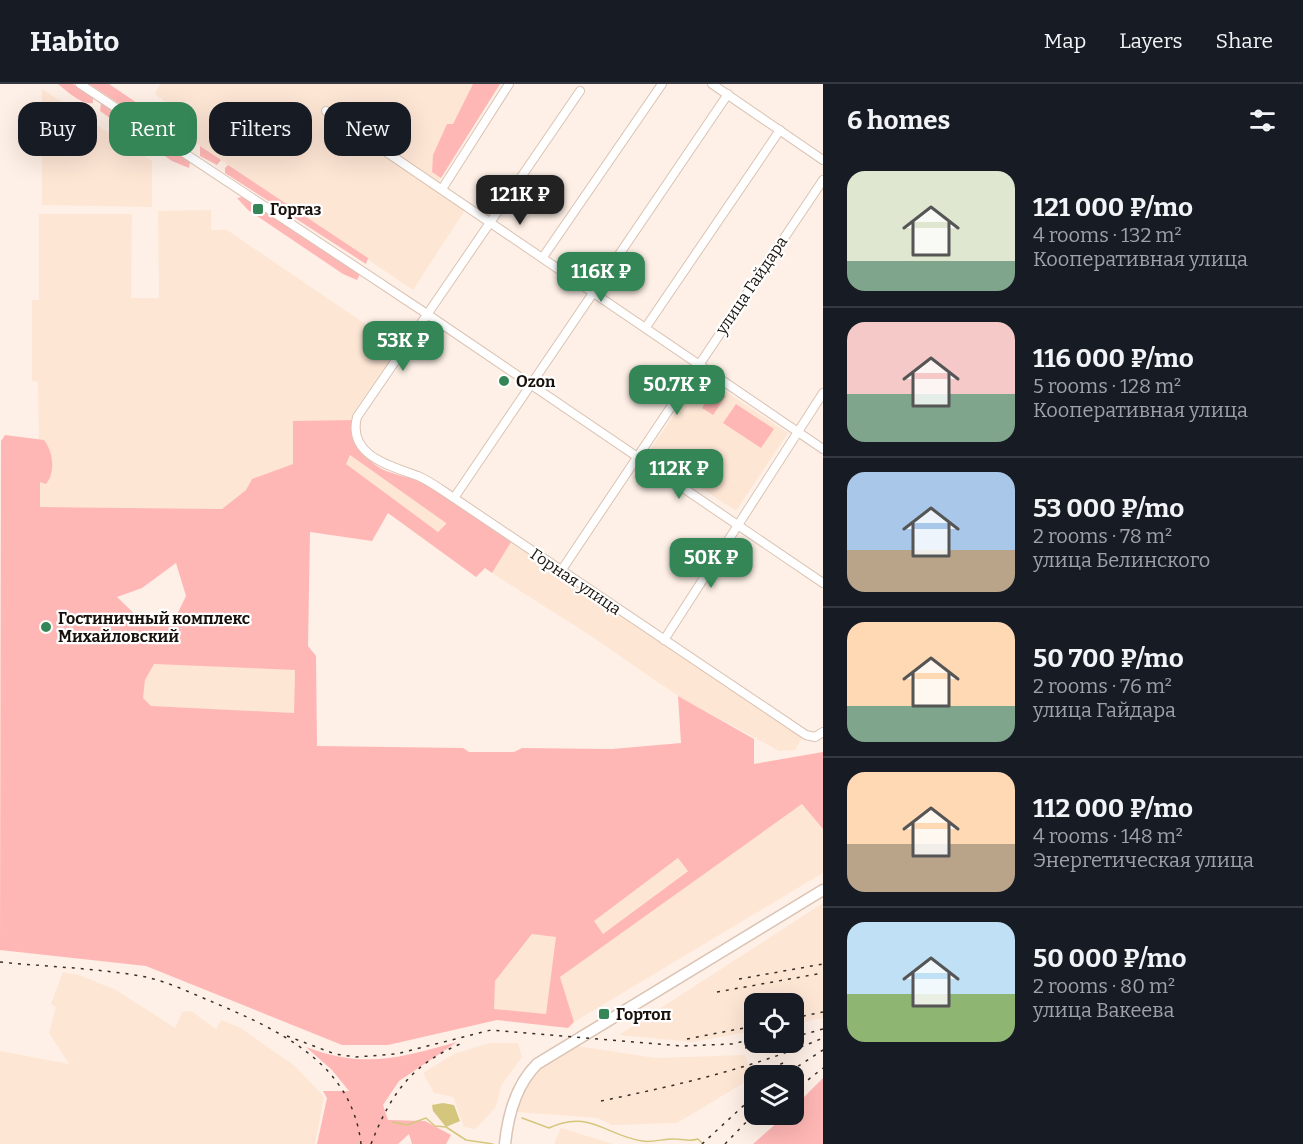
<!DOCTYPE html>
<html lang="en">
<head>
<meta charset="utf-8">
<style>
  :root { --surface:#171b24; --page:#242831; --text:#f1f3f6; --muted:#9ea1a6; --line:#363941; --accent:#348657 }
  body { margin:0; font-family:Bitter,serif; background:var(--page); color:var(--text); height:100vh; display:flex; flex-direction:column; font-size:22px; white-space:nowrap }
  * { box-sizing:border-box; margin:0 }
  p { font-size:20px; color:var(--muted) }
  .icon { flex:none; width:33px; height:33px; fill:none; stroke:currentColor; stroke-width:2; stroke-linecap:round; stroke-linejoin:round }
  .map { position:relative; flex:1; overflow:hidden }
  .side { display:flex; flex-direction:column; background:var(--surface); width:480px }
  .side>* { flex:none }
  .top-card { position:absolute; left:18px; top:18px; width:570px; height:54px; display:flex; gap:12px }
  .fabs { position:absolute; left:744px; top:909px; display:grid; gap:12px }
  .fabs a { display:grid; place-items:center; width:60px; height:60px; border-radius:12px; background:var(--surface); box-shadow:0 6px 24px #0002; font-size:30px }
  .price { position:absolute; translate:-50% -51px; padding:0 14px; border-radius:12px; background:var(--accent); color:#fff; font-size:20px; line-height:39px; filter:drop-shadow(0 2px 3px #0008) }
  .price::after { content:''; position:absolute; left:50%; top:36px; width:18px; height:14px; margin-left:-9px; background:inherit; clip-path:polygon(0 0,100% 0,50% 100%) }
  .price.selected { background:#222; color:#fff }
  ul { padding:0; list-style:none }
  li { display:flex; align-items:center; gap:18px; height:150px; padding:0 24px }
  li+li { border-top:2px solid var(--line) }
  li span { display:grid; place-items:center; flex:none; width:168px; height:120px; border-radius:18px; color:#555 }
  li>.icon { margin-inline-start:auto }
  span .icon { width:72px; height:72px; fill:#fffc; stroke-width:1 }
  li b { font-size:26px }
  h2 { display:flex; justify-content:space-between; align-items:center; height:72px; padding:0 24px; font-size:26px }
  .tag { padding:0 21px; border-radius:18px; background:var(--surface); box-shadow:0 6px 24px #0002; font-size:21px; line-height:54px }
  .tag.selected { background:var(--accent); color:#fff }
  header { display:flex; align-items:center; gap:36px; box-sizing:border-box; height:84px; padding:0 30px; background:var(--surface); border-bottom:2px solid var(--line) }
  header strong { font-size:28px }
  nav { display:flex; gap:33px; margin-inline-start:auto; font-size:21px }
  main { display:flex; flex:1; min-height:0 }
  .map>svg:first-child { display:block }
  .built { fill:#fee6d5 }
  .green { fill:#ffb7b5; fill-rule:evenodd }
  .water { fill:#d5c67e }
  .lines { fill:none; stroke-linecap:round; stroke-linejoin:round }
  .stream { stroke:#d5c67e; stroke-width:1.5 }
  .minor-casing { stroke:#dac3b3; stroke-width:10 }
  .major-casing { stroke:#dac3b3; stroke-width:13 }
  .minor { stroke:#fff; stroke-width:8 }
  .major { stroke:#fff; stroke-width:10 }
  .rail { stroke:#352e27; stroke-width:1.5; stroke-dasharray:3 6; stroke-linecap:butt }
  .poi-dot { fill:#348657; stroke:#fff; stroke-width:2 }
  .labels { text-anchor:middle; stroke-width:4.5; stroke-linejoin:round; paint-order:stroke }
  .poi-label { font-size:16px; font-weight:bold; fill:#19120c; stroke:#fff; text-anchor:start }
  .street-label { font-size:16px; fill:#19120c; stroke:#fff }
</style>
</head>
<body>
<header>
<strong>Habito</strong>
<nav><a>Map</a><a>Layers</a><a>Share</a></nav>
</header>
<main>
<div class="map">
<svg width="823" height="1060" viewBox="0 0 823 1060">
  <rect width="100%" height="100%" fill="#fef0e6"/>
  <g class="built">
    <polygon points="160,0 473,0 453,41 433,71 432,88 441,94 434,105 465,126 413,206 190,55 196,41 155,10"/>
    <polygon points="42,5 152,77 152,123 42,121"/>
    <polygon points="211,126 211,146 227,146 399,263 356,325 353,336 293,338 293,380 252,395 246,406 222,425 40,423 38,298 32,297 32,216 39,216 39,130 132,130 131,214 159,214 158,127"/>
    <polygon points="701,291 788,349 736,427 648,369"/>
    <polygon points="351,371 446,439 438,448 345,380"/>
    <polygon points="511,458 802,654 795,666 779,667 678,612 591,552 492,489"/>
    <polygon points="154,579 295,586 294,629 151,623 143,614 145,596"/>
    <polygon points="802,720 823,745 823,789 574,938 560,893"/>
    <polygon points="679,774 688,786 603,850 593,837"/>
    <polygon points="823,819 823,934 794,940 794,920 754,920 754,947 692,958 619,951"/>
    <polygon points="533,850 557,853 546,930 493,925 495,897"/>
    <polygon points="63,888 79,891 116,906 175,944 182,928 191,927 216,945 221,936 239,943 295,982 324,1013 315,1060 0,1060 0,967 69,980 49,949 56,923 51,920"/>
    <polygon points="489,959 518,959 522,973 501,1002 496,1023 475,1045 464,1043 453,1013 434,1009 423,989 454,970"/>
    <polygon points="577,962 656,974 745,971 752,994 677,1039 612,1041 598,1034 517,1028 520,1013 531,994 541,984"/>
    <polygon points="561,1044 613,1060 554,1060"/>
  </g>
  <g class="green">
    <path d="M58,0H73L93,13V19C81,21 67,7 58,0Z"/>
    <polygon points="89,0 109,0 193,57 188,64 178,58"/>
    <polygon points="473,0 500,0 441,94 432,88 433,71 447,40 453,40"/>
    <polygon points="101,19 190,78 189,84 172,77 100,27"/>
    <polygon points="200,62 221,76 217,81 200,72"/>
    <polygon points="228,81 368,174 366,180 225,89 225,84"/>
    <polygon points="242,113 360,190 357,196 343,190 248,126 237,114"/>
    <polygon points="714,305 726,312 713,331 702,324"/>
    <polygon points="736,320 774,345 761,364 723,339"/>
    <path d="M353,336C354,360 368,382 392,389C403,393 413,394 424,399L511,458L492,489L485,484L476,493L388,429L372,457L310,448L308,562L316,572L317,662L463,664L469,668H514L522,664L612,665L681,659L678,612L754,655V680L823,668V745L802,720L560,893L574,938L568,944L497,936L388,961H342L146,882L0,866L1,357L5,351L44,356C53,367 56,388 46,400L40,398V423L222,425L246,406L252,395L293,380V337ZM350,371L446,439V440L438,448L346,380ZM176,479L186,512L172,541H146L117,513L142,504ZM154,580L295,586L294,629L151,622L143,614L145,596ZM678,774L688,787L603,850L594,837ZM532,850L556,853L546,930L494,925L495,897Z"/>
    <path d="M457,958L399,997L383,1021L388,1036L425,1037L451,1051L446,1060H412L409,1050L398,1060H317L327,1014L323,1007H349L332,986L306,963C364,985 399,974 457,958Z"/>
    <polygon points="823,994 823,1060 753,1060 786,1031 794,1030 794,1023"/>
  </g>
  <polygon class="water" points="443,1019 454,1021 460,1037 446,1043 433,1027 432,1021"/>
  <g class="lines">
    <g class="stream">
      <path d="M522,1034L549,1044C589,1025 605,1051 642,1057C653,1059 665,1054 675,1055C685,1055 688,1058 698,1055L703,1060"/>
      <polyline points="392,1038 407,1041 426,1034 435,1042 446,1043 466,1056 493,1060"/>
    </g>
    <g class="minor-casing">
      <g id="minor">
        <polyline points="80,0 427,230 823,499"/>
        <polyline points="712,0 823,76"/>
        <path d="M580,7L357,333C347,372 391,382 418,392C430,397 443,407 454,414L806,651L815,653L823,648"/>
        <polyline points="326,27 823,365"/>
        <polyline points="442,105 509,0"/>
        <polyline points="543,173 662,0"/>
        <polyline points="646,243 780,46"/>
        <polyline points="454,414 728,10"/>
        <polyline points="561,487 823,96"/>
        <polyline points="664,556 823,309"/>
      </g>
    </g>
    <g class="major-casing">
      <path id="major" d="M505,1060C508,1030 516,1001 537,980L823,806"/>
    </g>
    <use href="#minor" class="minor"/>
    <use href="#major" class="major"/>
    <g class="rail">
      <path d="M0,878C49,883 98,884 146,893C169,898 193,910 215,919C281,947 352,980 361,1060"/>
      <polyline points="739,895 823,880"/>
      <polyline points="717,908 823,889"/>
      <polyline points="794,934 823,928"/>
      <polyline points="287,952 335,970 356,973 396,970 491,946 682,962 732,960 754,955"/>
      <polyline points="794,953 823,945"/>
      <polyline points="687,955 754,942"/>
      <polyline points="745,964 773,958"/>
      <polyline points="756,992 785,978"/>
      <polyline points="783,992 823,966"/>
      <polyline points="794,1007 823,984"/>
      <path d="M601,1017C678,1001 750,985 823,954"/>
      <path d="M371,1060C391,1009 412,979 465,958"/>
      <polyline points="702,1060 754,1012"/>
      <polyline points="725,1060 754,1030"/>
    </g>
  </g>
  <g class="poi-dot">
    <rect x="252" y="119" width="12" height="12" rx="3"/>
    <circle cx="504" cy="297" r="6"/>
    <circle cx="46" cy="543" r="6"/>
    <rect x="598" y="924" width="12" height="12" rx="3"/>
  </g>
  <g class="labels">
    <g class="poi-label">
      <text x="270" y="131">Горгаз</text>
      <text x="516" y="303">Ozon</text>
      <text x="58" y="540">Гостиничный комплекс<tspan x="58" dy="18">Михайловский</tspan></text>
      <text x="616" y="936">Гортоп</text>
    </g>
    <g class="street-label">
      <text transform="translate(751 201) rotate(-56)" y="6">улица Гайдара</text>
      <text transform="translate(576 497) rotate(34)" y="6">Горная улица</text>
    </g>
  </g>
</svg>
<div class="fabs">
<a><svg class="icon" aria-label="locate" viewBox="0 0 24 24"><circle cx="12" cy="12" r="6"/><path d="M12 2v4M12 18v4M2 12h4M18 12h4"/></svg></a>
<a><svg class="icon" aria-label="layers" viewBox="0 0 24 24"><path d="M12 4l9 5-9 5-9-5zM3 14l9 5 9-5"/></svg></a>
</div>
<b class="price selected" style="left:520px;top:142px">121K ₽</b>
<b class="price" style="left:601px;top:219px">116K ₽</b>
<b class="price" style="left:403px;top:288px">53K ₽</b>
<b class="price" style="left:677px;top:332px">50.7K ₽</b>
<b class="price" style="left:679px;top:416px">112K ₽</b>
<b class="price" style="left:711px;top:505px">50K ₽</b>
<div class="top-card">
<a class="tag">Buy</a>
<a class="tag selected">Rent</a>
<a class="tag">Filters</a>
<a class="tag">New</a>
</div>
</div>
<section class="side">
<h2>6 homes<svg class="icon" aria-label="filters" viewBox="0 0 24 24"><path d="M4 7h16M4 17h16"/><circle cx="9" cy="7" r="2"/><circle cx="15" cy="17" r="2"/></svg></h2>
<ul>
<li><span style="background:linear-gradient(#dfe7d0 75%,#7fa58c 0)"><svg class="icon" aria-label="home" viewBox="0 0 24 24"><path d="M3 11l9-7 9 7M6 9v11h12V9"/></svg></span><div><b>121 000 ₽/mo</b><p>4 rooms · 132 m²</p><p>Кооперативная улица</p></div></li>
<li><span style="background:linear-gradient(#f6c9c9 60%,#7fa58c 0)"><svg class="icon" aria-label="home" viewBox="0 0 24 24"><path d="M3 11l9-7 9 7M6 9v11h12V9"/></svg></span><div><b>116 000 ₽/mo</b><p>5 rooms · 128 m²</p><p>Кооперативная улица</p></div></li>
<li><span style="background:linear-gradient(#a9c7e8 65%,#b9a48a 0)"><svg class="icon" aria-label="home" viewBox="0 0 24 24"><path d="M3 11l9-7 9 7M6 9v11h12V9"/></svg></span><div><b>53 000 ₽/mo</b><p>2 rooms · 78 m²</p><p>улица Белинского</p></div></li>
<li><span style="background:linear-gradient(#ffd9b3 70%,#7fa58c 0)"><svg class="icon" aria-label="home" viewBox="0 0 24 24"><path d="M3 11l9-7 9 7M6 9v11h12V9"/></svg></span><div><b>50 700 ₽/mo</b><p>2 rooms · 76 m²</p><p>улица Гайдара</p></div></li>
<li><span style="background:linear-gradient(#ffd9b3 60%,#b9a48a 0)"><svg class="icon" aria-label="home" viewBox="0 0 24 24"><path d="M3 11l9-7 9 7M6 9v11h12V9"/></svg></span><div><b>112 000 ₽/mo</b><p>4 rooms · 148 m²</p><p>Энергетическая улица</p></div></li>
<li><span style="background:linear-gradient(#bfe0f5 60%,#8fb573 0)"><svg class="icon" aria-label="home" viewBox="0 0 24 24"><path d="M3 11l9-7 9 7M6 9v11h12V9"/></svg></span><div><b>50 000 ₽/mo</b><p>2 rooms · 80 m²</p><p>улица Вакеева</p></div></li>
</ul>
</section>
</main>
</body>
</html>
